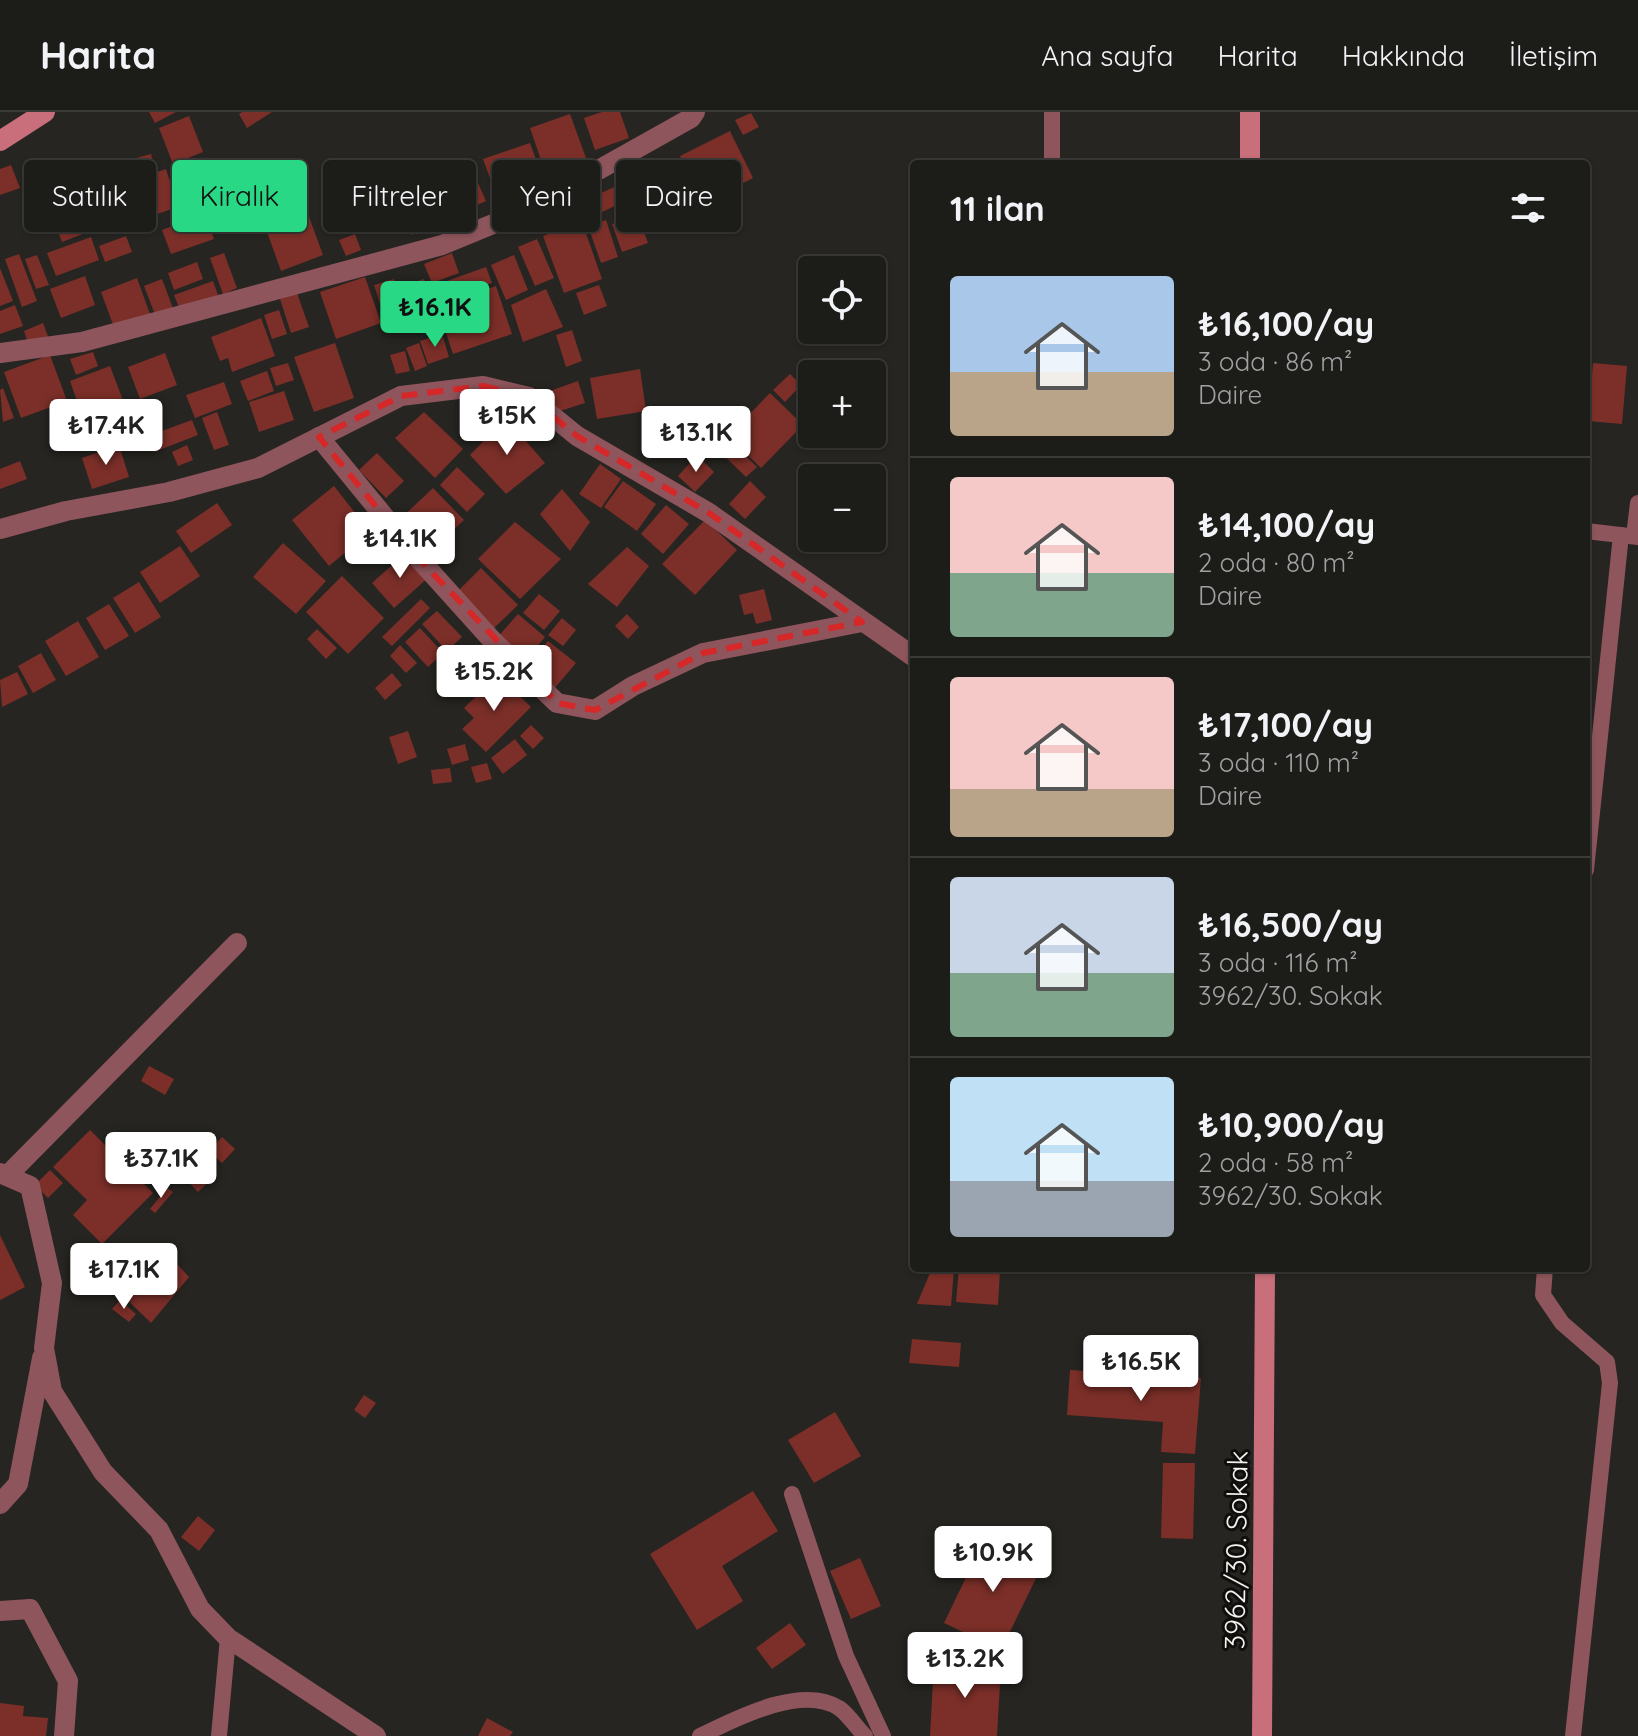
<!DOCTYPE html>
<html lang="tr">
<head>
<meta charset="utf-8">
<style>
  :root { --surface:#1c1c19; --page:#252522; --text:#f1f3f6; --muted:#a0a1a2; --line:#3a3a38; --accent:#29d885 }
  body { margin:0; font-family:Quicksand,sans-serif; background:var(--page); color:var(--text); height:100vh; display:flex; flex-direction:column; font-size:30px; white-space:nowrap }
  * { box-sizing:border-box; margin:0 }
  p { font-size:26px; color:var(--muted) }
  .icon { flex:none; width:44px; height:44px; fill:none; stroke:currentColor; stroke-width:2; stroke-linecap:round; stroke-linejoin:round }
  .map { position:relative; flex:1; overflow:hidden }
  .side { position:absolute; left:910px; top:48px; width:680px; height:1112px; display:flex; flex-direction:column; background:var(--surface); border-radius:8px; box-shadow:0 2px 6px #0004,0 0 0 2px var(--line) }
  .side>* { flex:none }
  .banner { position:absolute; left:24px; top:48px; width:760px; height:72px; display:flex; gap:16px }
  .fabs { position:absolute; left:798px; top:144px; display:grid; gap:16px }
  .fabs a { display:grid; place-items:center; width:88px; height:88px; border-radius:8px; background:var(--surface); box-shadow:0 2px 6px #0004,0 0 0 2px var(--line); font-size:40px }
  .price { position:absolute; translate:-50% -68px; padding:0 18px; border-radius:8px; background:#fff; color:#222; font-size:26px; line-height:52px; filter:drop-shadow(0 2px 4px #0008) }
  .price::after { content:''; position:absolute; left:50%; top:48px; width:24px; height:18px; margin-left:-12px; background:inherit; clip-path:polygon(0 0,100% 0,50% 100%) }
  .price.selected { background:var(--accent); color:#111 }
  ul { padding:0; list-style:none }
  li { display:flex; align-items:center; gap:24px; height:200px; padding:0 40px }
  li+li { border-top:2px solid var(--line) }
  li span { display:grid; place-items:center; flex:none; width:224px; height:160px; border-radius:8px; color:#555 }
  li>.icon { margin-inline-start:auto }
  span .icon { width:96px; height:96px; fill:#fffc; stroke-width:1 }
  li b { font-size:34px }
  h2 { display:flex; justify-content:space-between; align-items:center; height:96px; padding:0 40px; font-size:34px }
  .chip { padding:0 28px; border-radius:8px; background:var(--surface); box-shadow:0 2px 6px #0004,0 0 0 2px var(--line); font-size:28px; line-height:72px }
  .chip.selected { background:var(--accent); color:#111 }
  header { display:flex; align-items:center; gap:48px; box-sizing:border-box; height:112px; padding:0 40px; background:var(--surface); border-bottom:2px solid var(--line) }
  header strong { font-size:38px }
  nav { display:flex; gap:44px; margin-inline-start:auto; font-size:28px }
  .map>svg:first-child { display:block }
  .building { fill:#7c2f28 }
  .lines { fill:none; stroke-linecap:round; stroke-linejoin:round }
  .lane { stroke:#8e555c; stroke-width:16 }
  .street { stroke:#8e555c; stroke-width:20 }
  .secondary { stroke:#c96e7b; stroke-width:20 }
  .marked { fill:none; stroke:#d62828; stroke-width:6; stroke-dasharray:16 10; stroke-linejoin:round }
  .labels { text-anchor:middle; stroke-width:6; stroke-linejoin:round; paint-order:stroke }
  .street-label { font-size:28px; fill:#f3f2ef; stroke:#0f0e0c }
</style>
</head>
<body>
<header>
<strong>Harita</strong>
<nav><a>Ana sayfa</a><a>Harita</a><a>Hakkında</a><a>İletişim</a></nav>
</header>
<div class="map">
<svg width="1638" height="1624" viewBox="0 0 1638 1624">
  <rect width="100%" height="100%" fill="#262521"/>
  <g class="building">
    <polygon points="149,0 176,0 155,11"/>
    <polygon points="242,0 272,0 247,16 239,2"/>
    <polygon points="602,0 620,0 629,26 595,38 584,6"/>
    <polygon points="751,1 759,15 743,23 735,8"/>
    <polygon points="570,2 586,46 545,60 530,16"/>
    <polygon points="189,4 203,40 173,52 159,16"/>
    <polygon points="730,19 753,66 703,91 680,44"/>
    <polygon points="530,31 542,64 495,80 483,47"/>
    <polygon points="151,42 155,56 125,65 121,50"/>
    <polygon points="79,51 89,76 58,88 48,62"/>
    <polygon points="11,53 20,76 0,83 0,57"/>
    <polygon points="669,54 690,100 653,117 632,71"/>
    <polygon points="471,55 486,89 457,102 442,69"/>
    <polygon points="166,57 178,95 145,106 133,68"/>
    <polygon points="436,69 452,105 412,123 395,87"/>
    <polygon points="627,69 634,85 602,100 595,84"/>
    <polygon points="127,72 134,95 113,101 107,78"/>
    <polygon points="89,83 101,115 62,130 50,97"/>
    <polygon points="40,87 47,107 31,113 24,92"/>
    <polygon points="304,91 323,143 281,159 262,106"/>
    <polygon points="241,97 244,112 224,117 220,102"/>
    <polygon points="205,102 214,127 171,142 162,118"/>
    <polygon points="638,103 648,131 622,140 612,112"/>
    <polygon points="606,108 618,145 601,151 588,114"/>
    <polygon points="582,110 602,167 564,181 543,124"/>
    <polygon points="355,122 361,138 346,144 339,128"/>
    <polygon points="126,124 132,140 105,150 99,134"/>
    <polygon points="91,125 99,148 56,164 47,141"/>
    <polygon points="537,127 554,166 535,174 518,135"/>
    <polygon points="224,141 237,176 223,182 210,146"/>
    <polygon points="452,141 459,161 432,171 424,152"/>
    <polygon points="19,142 37,189 22,195 5,147"/>
    <polygon points="37,143 49,173 36,177 25,147"/>
    <polygon points="514,143 528,178 506,188 491,153"/>
    <polygon points="197,150 203,167 174,178 168,161"/>
    <polygon points="486,155 492,171 439,189 433,174"/>
    <polygon points="0,156 13,189 0,194"/>
    <polygon points="85,164 95,193 61,206 50,177"/>
    <polygon points="365,165 381,211 336,227 320,180"/>
    <polygon points="137,166 151,205 115,218 101,180"/>
    <polygon points="162,167 174,199 156,205 144,174"/>
    <polygon points="394,167 409,214 389,220 374,173"/>
    <polygon points="424,167 433,195 407,203 398,175"/>
    <polygon points="213,169 218,183 180,198 174,183"/>
    <polygon points="599,173 607,194 584,203 576,181"/>
    <polygon points="496,174 512,222 453,242 437,194"/>
    <polygon points="546,177 563,215 523,230 511,193"/>
    <polygon points="297,181 309,215 291,221 280,187"/>
    <polygon points="15,193 23,214 0,222 0,199"/>
    <polygon points="279,198 287,222 272,227 264,203"/>
    <polygon points="261,206 275,244 232,260 228,246 220,249 211,225"/>
    <polygon points="43,211 49,227 29,234 24,219"/>
    <polygon points="572,218 582,249 566,255 556,223"/>
    <polygon points="442,222 449,245 428,252 420,229"/>
    <polygon points="335,231 354,286 314,300 294,245"/>
    <polygon points="419,231 427,254 415,259 406,236"/>
    <polygon points="405,239 410,259 396,262 390,243"/>
    <polygon points="93,240 98,254 76,263 70,247"/>
    <polygon points="165,241 177,273 140,287 128,255"/>
    <polygon points="50,243 67,289 21,306 4,260"/>
    <polygon points="288,251 294,268 276,274 270,256"/>
    <polygon points="1593,251 1627,254 1622,312 1588,309"/>
    <polygon points="110,254 124,291 83,306 70,269"/>
    <polygon points="640,257 646,299 597,307 590,266"/>
    <polygon points="267,259 274,279 248,289 240,269"/>
    <polygon points="790,262 801,273 785,290 773,278"/>
    <polygon points="578,269 585,291 554,301 547,280"/>
    <polygon points="224,270 232,292 195,306 186,283"/>
    <polygon points="3,276 14,306 3,310 0,278"/>
    <polygon points="284,279 294,308 259,320 249,290"/>
    <polygon points="770,281 803,313 761,356 728,324"/>
    <polygon points="217,300 229,333 214,338 202,306"/>
    <polygon points="424,300 463,337 435,366 395,326"/>
    <polygon points="115,303 123,326 104,334 95,310"/>
    <polygon points="506,306 545,351 506,382 470,343"/>
    <polygon points="192,308 198,323 154,340 148,324"/>
    <polygon points="93,313 98,330 80,336 74,318"/>
    <polygon points="726,325 757,355 746,365 716,336"/>
    <polygon points="119,333 129,365 92,377 82,346"/>
    <polygon points="187,333 193,348 178,354 172,340"/>
    <polygon points="377,341 404,369 386,386 359,358"/>
    <polygon points="697,343 714,360 695,380 678,364"/>
    <polygon points="20,349 27,367 0,377 0,357"/>
    <polygon points="600,352 621,367 601,396 579,382"/>
    <polygon points="457,355 485,382 467,400 440,373"/>
    <polygon points="623,369 656,392 637,419 604,395"/>
    <polygon points="750,369 766,385 745,407 729,392"/>
    <polygon points="334,374 370,420 329,454 292,408"/>
    <polygon points="433,376 464,408 428,442 397,410"/>
    <polygon points="562,377 590,410 570,439 540,402"/>
    <polygon points="217,391 232,413 191,441 176,419"/>
    <polygon points="666,393 689,412 663,442 641,422"/>
    <polygon points="705,408 737,438 695,483 662,452"/>
    <polygon points="515,410 561,447 520,487 478,447"/>
    <polygon points="283,431 326,469 296,502 253,465"/>
    <polygon points="180,434 200,464 160,491 140,460"/>
    <polygon points="627,435 649,454 617,495 588,472"/>
    <polygon points="407,440 429,465 394,496 372,471"/>
    <polygon points="481,456 518,493 494,516 458,479"/>
    <polygon points="342,464 384,506 348,542 306,500"/>
    <polygon points="139,470 161,505 135,521 113,486"/>
    <polygon points="764,477 772,508 756,512 753,501 744,503 739,483"/>
    <polygon points="539,482 560,499 544,518 523,501"/>
    <polygon points="421,487 430,496 392,534 382,525"/>
    <polygon points="109,492 129,524 105,538 86,506"/>
    <polygon points="437,499 462,525 447,539 422,512"/>
    <polygon points="518,502 545,525 524,550 496,527"/>
    <polygon points="627,502 639,515 628,527 615,514"/>
    <polygon points="562,506 576,518 563,534 548,523"/>
    <polygon points="78,509 99,545 66,564 45,529"/>
    <polygon points="420,516 443,541 428,555 405,530"/>
    <polygon points="317,517 337,536 326,547 307,527"/>
    <polygon points="548,529 576,551 553,578 526,556"/>
    <polygon points="400,533 417,551 406,561 390,544"/>
    <polygon points="467,537 489,555 468,579 447,561"/>
    <polygon points="41,541 56,568 33,581 18,554"/>
    <polygon points="17,560 28,582 2,595 0,568"/>
    <polygon points="392,561 402,573 385,588 375,576"/>
    <polygon points="498,563 531,595 486,640 462,617 474,606 464,596"/>
    <polygon points="531,613 544,626 533,637 520,624"/>
    <polygon points="408,619 417,645 398,652 389,625"/>
    <polygon points="515,627 527,643 503,662 491,646"/>
    <polygon points="465,632 469,648 452,653 447,637"/>
    <polygon points="487,651 492,667 476,671 471,655"/>
    <polygon points="450,656 452,670 433,672 431,658"/>
    <polygon points="149,954 174,967 165,983 141,969"/>
    <polygon points="90,1018 153,1081 102,1132 73,1103 87,1088 53,1055"/>
    <polygon points="222,1025 235,1037 222,1051 209,1039"/>
    <polygon points="185,1030 199,1043 181,1062 167,1049"/>
    <polygon points="203,1047 217,1062 198,1080 184,1065"/>
    <polygon points="50,1058 63,1071 48,1086 35,1073"/>
    <polygon points="167,1076 173,1080 155,1101 150,1097"/>
    <polygon points="0,1123 25,1175 0,1188"/>
    <polygon points="164,1138 189,1165 151,1211 118,1179"/>
    <polygon points="932,1156 954,1157 951,1194 917,1192"/>
    <polygon points="959,1156 1000,1158 998,1193 956,1190"/>
    <polygon points="120,1188 136,1202 129,1210 112,1197"/>
    <polygon points="912,1227 961,1231 959,1255 909,1251"/>
    <polygon points="1070,1258 1201,1266 1195,1342 1161,1340 1163,1310 1067,1303"/>
    <polygon points="364,1283 376,1291 365,1306 354,1298"/>
    <polygon points="835,1300 861,1344 814,1371 788,1328"/>
    <polygon points="1163,1351 1195,1351 1193,1427 1161,1426"/>
    <polygon points="753,1379 778,1419 722,1454 743,1489 697,1518 650,1442"/>
    <polygon points="198,1404 215,1418 199,1439 181,1425"/>
    <polygon points="985,1426 1042,1454 1001,1538 944,1511"/>
    <polygon points="860,1446 881,1494 851,1507 830,1459"/>
    <polygon points="790,1511 806,1533 772,1557 756,1536"/>
    <polygon points="934,1550 1001,1554 997,1624 930,1624"/>
    <polygon points="0,1591 24,1594 23,1604 48,1606 46,1624 0,1624"/>
    <polygon points="487,1606 513,1620 510,1624 478,1624"/>
  </g>
  <g class="lines">
    <g class="lane">
      <polyline points="1052,52 1052,0"/>
      <polyline points="1586,419 1638,425"/>
      <polyline points="1634,424 1638,391"/>
      <polyline points="1586,758 1621,423"/>
      <polyline points="1545,1156 1543,1183 1562,1211 1607,1250 1610,1271 1573,1624"/>
      <polyline points="792,1382 846,1544 883,1624"/>
      <polyline points="219,1624 228,1526"/>
      <path d="M700,1624C735,1607 801,1572 839,1596C848,1602 857,1616 865,1624"/>
    </g>
    <g class="street">
      <polyline points="0,241 82,230 442,133 527,98 691,6 695,0"/>
      <polyline points="319,325 419,447 492,528 557,591 595,598 633,574 703,541 862,510"/>
      <polyline points="0,417 66,399 169,380 258,356 401,284 483,274 529,285 577,324 709,401 914,545"/>
      <polyline points="0,1061 30,1074 52,1171 44,1236 52,1279 103,1360 159,1418 200,1497 228,1526 376,1624"/>
      <polyline points="7,1064 237,831"/>
      <polyline points="0,1392 18,1372 42,1246"/>
      <polyline points="0,1499 30,1497 68,1569 64,1624"/>
    </g>
    <g class="secondary">
      <polyline points="0,29 45,0"/>
      <polyline points="1250,52 1250,0"/>
      <polyline points="1262,1624 1265,1156"/>
    </g>
  </g>
  <path class="marked" d="M483,274L529,285L577,324L709,401L862,510L703,541L595,598L557,591L419,447L319,325L401,284Z"/>
  <g class="labels">
    <g class="street-label">
      <text transform="translate(1236 1438) rotate(-89)" y="10">3962/30. Sokak</text>
    </g>
  </g>
</svg>
<div class="fabs">
<a><svg class="icon" aria-label="locate" viewBox="0 0 24 24"><circle cx="12" cy="12" r="6"/><path d="M12 2v4M12 18v4M2 12h4M18 12h4"/></svg></a>
<a>+</a>
<a>−</a>
</div>
<b class="price selected" style="left:435px;top:237px">₺16.1K</b>
<b class="price" style="left:507px;top:345px">₺15K</b>
<b class="price" style="left:106px;top:355px">₺17.4K</b>
<b class="price" style="left:696px;top:362px">₺13.1K</b>
<b class="price" style="left:400px;top:468px">₺14.1K</b>
<b class="price" style="left:494px;top:601px">₺15.2K</b>
<b class="price" style="left:161px;top:1088px">₺37.1K</b>
<b class="price" style="left:124px;top:1199px">₺17.1K</b>
<b class="price" style="left:1141px;top:1291px">₺16.5K</b>
<b class="price" style="left:993px;top:1482px">₺10.9K</b>
<b class="price" style="left:965px;top:1588px">₺13.2K</b>
<div class="banner">
<a class="chip">Satılık</a>
<a class="chip selected">Kiralık</a>
<a class="chip">Filtreler</a>
<a class="chip">Yeni</a>
<a class="chip">Daire</a>
</div>
<section class="side">
<h2>11 ilan<svg class="icon" aria-label="filters" viewBox="0 0 24 24"><path d="M4 7h16M4 17h16"/><circle cx="9" cy="7" r="2"/><circle cx="15" cy="17" r="2"/></svg></h2>
<ul>
<li><span style="background:linear-gradient(#a9c7e8 60%,#b9a48a 0)"><svg class="icon" aria-label="home" viewBox="0 0 24 24"><path d="M3 11l9-7 9 7M6 9v11h12V9"/></svg></span><div><b>₺16,100/ay</b><p>3 oda · 86 m²</p><p>Daire</p></div></li>
<li><span style="background:linear-gradient(#f6c9c9 60%,#7fa58c 0)"><svg class="icon" aria-label="home" viewBox="0 0 24 24"><path d="M3 11l9-7 9 7M6 9v11h12V9"/></svg></span><div><b>₺14,100/ay</b><p>2 oda · 80 m²</p><p>Daire</p></div></li>
<li><span style="background:linear-gradient(#f6c9c9 70%,#b9a48a 0)"><svg class="icon" aria-label="home" viewBox="0 0 24 24"><path d="M3 11l9-7 9 7M6 9v11h12V9"/></svg></span><div><b>₺17,100/ay</b><p>3 oda · 110 m²</p><p>Daire</p></div></li>
<li><span style="background:linear-gradient(#c9d6e8 60%,#7fa58c 0)"><svg class="icon" aria-label="home" viewBox="0 0 24 24"><path d="M3 11l9-7 9 7M6 9v11h12V9"/></svg></span><div><b>₺16,500/ay</b><p>3 oda · 116 m²</p><p>3962/30. Sokak</p></div></li>
<li><span style="background:linear-gradient(#bfe0f5 65%,#9aa5b1 0)"><svg class="icon" aria-label="home" viewBox="0 0 24 24"><path d="M3 11l9-7 9 7M6 9v11h12V9"/></svg></span><div><b>₺10,900/ay</b><p>2 oda · 58 m²</p><p>3962/30. Sokak</p></div></li>
</ul>
</section>
</div>
</body>
</html>
